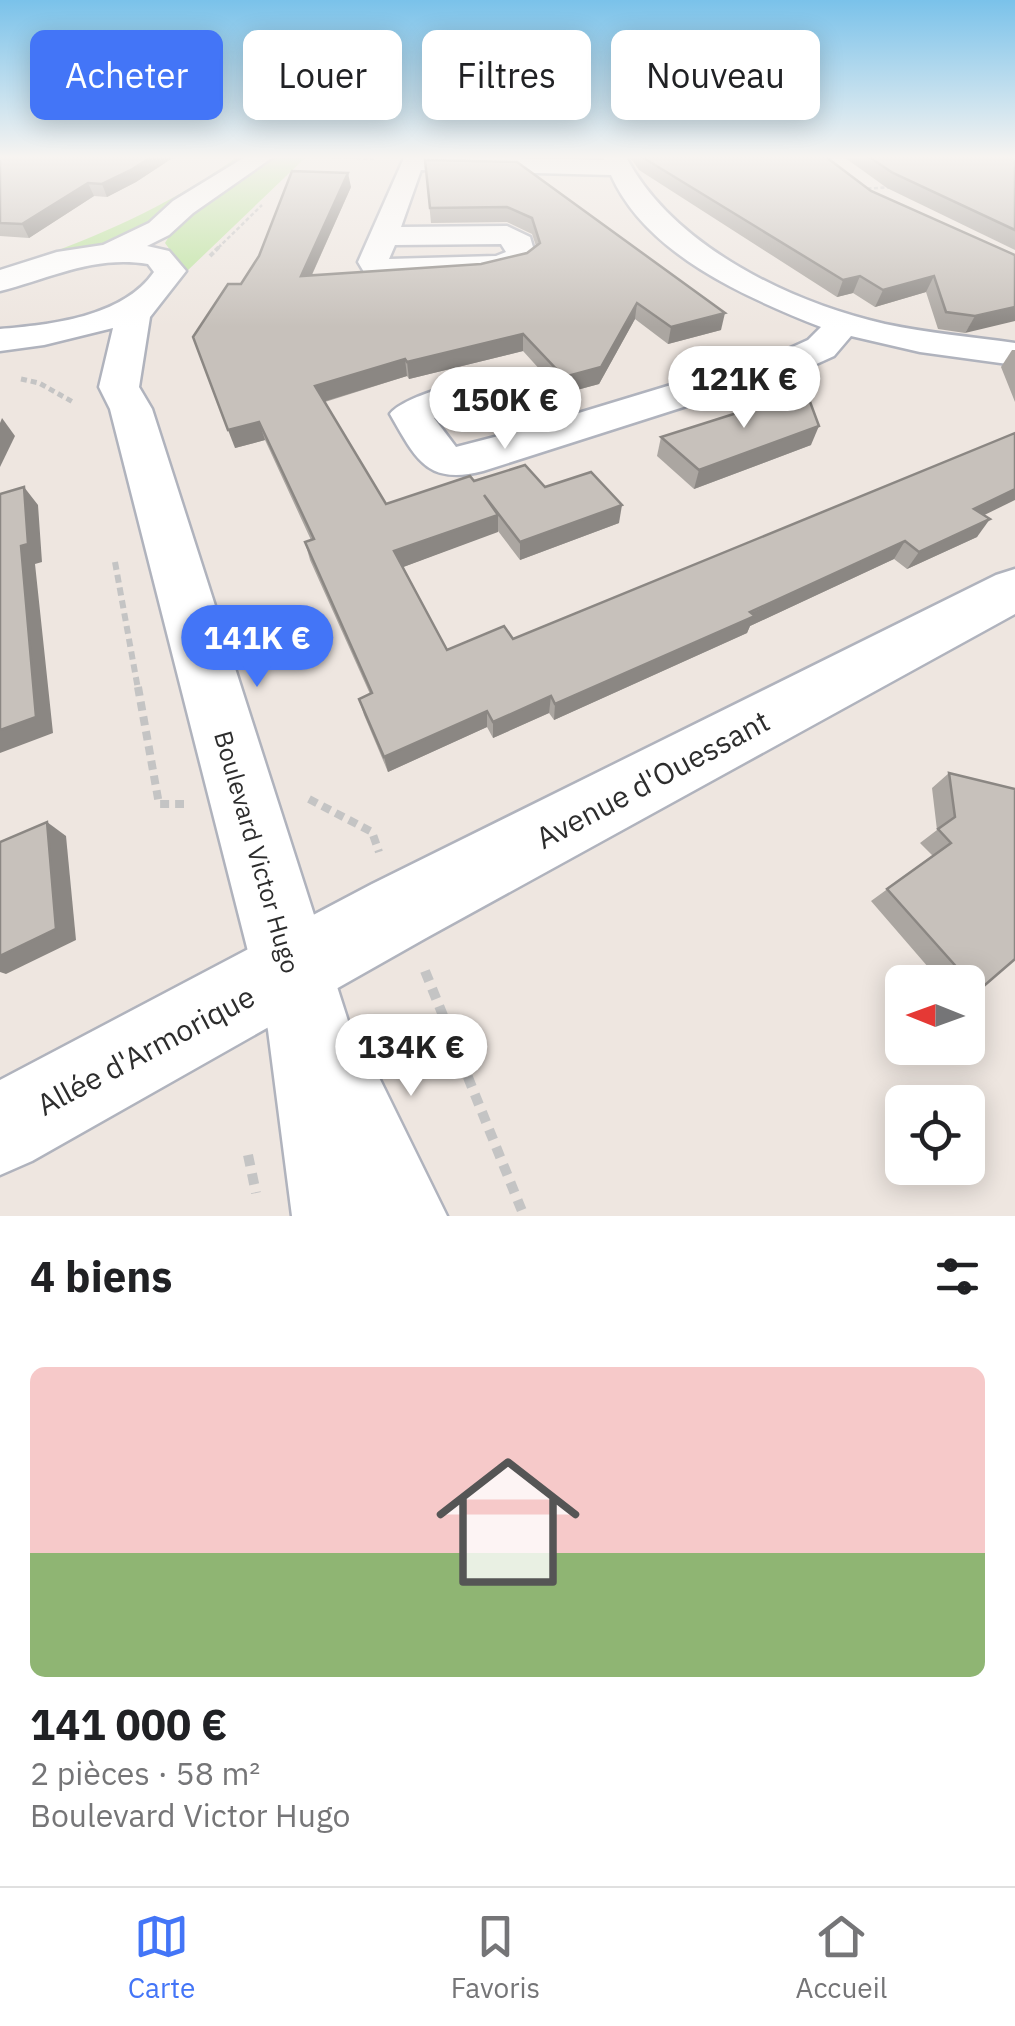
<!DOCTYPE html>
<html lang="fr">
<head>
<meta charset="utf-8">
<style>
  :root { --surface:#fff; --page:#f6f6f6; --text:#202124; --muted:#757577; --line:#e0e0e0; --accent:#4375f7 }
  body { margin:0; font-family:"IBM Plex Sans",sans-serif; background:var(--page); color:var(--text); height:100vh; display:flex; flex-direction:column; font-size:38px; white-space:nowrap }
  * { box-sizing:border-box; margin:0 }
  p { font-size:32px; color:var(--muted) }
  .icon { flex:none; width:55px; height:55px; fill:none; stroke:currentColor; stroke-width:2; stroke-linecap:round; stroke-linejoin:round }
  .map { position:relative; height:1216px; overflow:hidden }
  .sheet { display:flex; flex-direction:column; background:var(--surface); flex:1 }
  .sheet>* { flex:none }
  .hud { position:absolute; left:30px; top:30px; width:955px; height:90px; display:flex; gap:20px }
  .needle { width:65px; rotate:271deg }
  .fabs { position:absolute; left:885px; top:965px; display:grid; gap:20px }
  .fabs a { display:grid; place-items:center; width:100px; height:100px; border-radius:15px; background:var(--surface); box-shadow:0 5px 25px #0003; font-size:50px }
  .price { position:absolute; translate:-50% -85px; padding:0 22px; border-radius:35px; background:#fff; color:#222; font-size:32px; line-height:65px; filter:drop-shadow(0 2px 5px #0008) }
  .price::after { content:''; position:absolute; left:50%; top:60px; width:30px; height:22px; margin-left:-15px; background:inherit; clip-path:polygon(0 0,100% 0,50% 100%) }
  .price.current { background:var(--accent); color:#fff }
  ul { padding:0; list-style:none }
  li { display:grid; align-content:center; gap:20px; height:530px; padding:0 30px }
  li+li { border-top:2px solid var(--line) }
  li span { display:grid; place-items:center; height:310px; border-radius:15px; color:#555 }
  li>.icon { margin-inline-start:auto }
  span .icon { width:180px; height:180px; fill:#fffc; stroke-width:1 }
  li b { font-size:42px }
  h2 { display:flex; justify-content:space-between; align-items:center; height:120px; padding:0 30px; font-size:42px }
  .pill { padding:0 35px; border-radius:15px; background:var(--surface); box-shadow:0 5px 25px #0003; font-size:35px; line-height:90px }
  .pill.current { background:var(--accent); color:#fff }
  .menu { display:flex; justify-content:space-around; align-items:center; height:140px; border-top:2px solid var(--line); background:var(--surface); font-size:28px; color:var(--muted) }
  .menu a { display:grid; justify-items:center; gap:5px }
  .menu .current { color:var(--accent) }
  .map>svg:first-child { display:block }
  .green { fill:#bbe39d }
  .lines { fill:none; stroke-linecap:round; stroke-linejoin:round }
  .minor-casing { stroke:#b0b3bd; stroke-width:5 }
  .tertiary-casing { stroke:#b0b3bd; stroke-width:5 }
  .path-far5 { stroke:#c4c4c4; stroke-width:2.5; stroke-dasharray:4 2.5; stroke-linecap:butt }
  .path-far4 { stroke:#c4c4c4; stroke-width:4; stroke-dasharray:5 2.5; stroke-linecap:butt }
  .path-far3 { stroke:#c4c4c4; stroke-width:5; stroke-dasharray:6 4; stroke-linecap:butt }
  .path-far2 { stroke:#c4c4c4; stroke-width:6; stroke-dasharray:8 5; stroke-linecap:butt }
  .path-far1 { stroke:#c4c4c4; stroke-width:8; stroke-dasharray:9 6; stroke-linecap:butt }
  .path { stroke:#c4c4c4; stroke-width:10; stroke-dasharray:11 8; stroke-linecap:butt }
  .minor { fill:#fff; fill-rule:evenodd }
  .tertiary { fill:#fff; fill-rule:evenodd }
  .wall { fill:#aba6a1 }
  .shaded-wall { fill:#8b8783 }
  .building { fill:#c7c1bb; stroke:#8b8783; stroke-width:2.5 }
  .labels { text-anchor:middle; stroke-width:8; stroke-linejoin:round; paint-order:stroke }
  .street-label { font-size:25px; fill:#2d2d2d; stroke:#fff }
  .near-street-label { font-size:30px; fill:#2d2d2d; stroke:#fff }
</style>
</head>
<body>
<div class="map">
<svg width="1015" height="1216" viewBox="0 0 1015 1216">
  <rect width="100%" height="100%" fill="#eee6e0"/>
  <g class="green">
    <path d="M237,157H249L131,240L0,271C83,243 166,209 237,157Z"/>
    <path d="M274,157H306L186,272L165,243C187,203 236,181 274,157Z"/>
  </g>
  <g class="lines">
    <g class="minor-casing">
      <g id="minor">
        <path d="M454,157L604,160L602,157H626C673,246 789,302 885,324C928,333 972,337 1015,343V365L920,352L851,336L834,356L812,366L483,471C426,486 415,457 390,414C403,395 487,373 509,380C529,386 544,404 559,419L786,350L808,340L821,327C745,297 646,254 611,175L421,170L401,227L507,226L530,237L536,257C516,285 396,280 364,272L358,262L404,158ZM501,244L506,252L496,256L389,259L395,245ZM493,402L522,430L456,447L434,418Z"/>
        <polygon points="1015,569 1015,614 426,938 32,1161 0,1175 0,1080 372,884 996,575"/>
      </g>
    </g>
    <g class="tertiary-casing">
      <path id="tertiary" d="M245,157H273L193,213L169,235L147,246L169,251L186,271L150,317L139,387L152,409L356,1046L366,1051L447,1216H292L268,1030L110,409L99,387L113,328L44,345L0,351V329C50,325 123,317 154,272L148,264C94,255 51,278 0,291V270L57,252L103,245L149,223L173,201Z"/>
    </g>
    <g class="path-far5">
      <polyline points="331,157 375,159"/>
      <polyline points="861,189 894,187"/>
      <polyline points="218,248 262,205"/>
    </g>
    <polyline class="path-far4" points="210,256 221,245"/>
    <polyline class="path-far3" points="21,379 39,383 73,402"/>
    <polyline class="path-far2" points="115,562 138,689"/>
    <g class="path-far1">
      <polyline points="138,687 159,804 184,804"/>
      <polyline points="309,799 372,832 379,852"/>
    </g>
    <g class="path">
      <polyline points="425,971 524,1216"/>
      <polyline points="248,1155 256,1193"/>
    </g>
    <use href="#minor" class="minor"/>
    <use href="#tertiary" class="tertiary"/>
  </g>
  <g class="wall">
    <polygon points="0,157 174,157 136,182 107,197 94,196 29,238 0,236"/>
    <polygon points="630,157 826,157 871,191 1015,255 965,333 938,329 926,292 875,307 853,293 837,297 639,170"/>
    <polygon points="844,157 1015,157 1015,250 887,188"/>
    <polygon points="425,160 517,162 721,330 668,344 635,319 599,384 562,394 523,351 409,379 407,376 325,402 386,504 474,481 545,487 619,523 520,560 498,531 403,567 447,650 513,639 984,515 977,537 907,569 894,559 750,626 747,633 554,720 549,713 493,738 487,727 388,772 364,715 359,699 370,694 310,560 305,542 311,540 265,440 235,448 241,284 351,187 312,275 481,264 527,253 536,246 532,234 507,222 431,223"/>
    <polygon points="1012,350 1015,350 1015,402 1001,367"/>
    <polygon points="661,437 811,445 694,489 657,456"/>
    <polygon points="949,773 978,991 968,995 968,982 941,982 871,901 933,856 920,843 937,830 932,788"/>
  </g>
  <g class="shaded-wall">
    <polygon points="151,157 174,157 136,182 107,197 102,184"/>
    <polygon points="348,173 351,187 304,292 301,276"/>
    <polygon points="88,183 94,196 29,238 22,224"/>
    <polygon points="860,276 853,293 837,297 843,280"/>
    <polygon points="934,276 926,292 875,307 883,290"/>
    <polygon points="637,303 635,319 599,384 562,394 564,377"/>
    <polygon points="1015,307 1015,321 965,333 975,316"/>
    <polygon points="725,313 721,330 668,344 671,327"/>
    <polygon points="523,334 523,351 409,379 407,362"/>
    <polygon points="405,359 407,376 319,403 315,386"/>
    <polygon points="2,418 15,436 0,467 0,423"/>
    <polygon points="259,422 265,440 235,448 228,430"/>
    <polygon points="819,426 811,445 694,489 699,470"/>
    <polygon points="24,487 38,505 42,562 35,564 53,733 0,753 0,730 21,546"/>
    <polygon points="1015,489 1015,500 962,526 974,509"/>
    <polygon points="622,505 619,523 520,560 520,542"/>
    <polygon points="498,515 498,532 398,569 394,551"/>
    <polygon points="990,519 977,537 907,569 919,552"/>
    <polygon points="905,541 894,559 750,626 747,633 554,720 555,704"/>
    <polygon points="551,696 549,713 493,738 493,722"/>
    <polygon points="487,711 487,727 388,772 384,757"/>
    <polygon points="47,822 66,836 76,940 6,974 0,972 0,956"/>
  </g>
  <g class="building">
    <polygon points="0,157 151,157 131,170 102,184 88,183 22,224 0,223"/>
    <polygon points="642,157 826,157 871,191 1015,255 1015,307 975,316 946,312 934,276 883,290 860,276 843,280"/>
    <polygon points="869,157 1015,157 1015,230 893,173"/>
    <polygon points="425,160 517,162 725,313 671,327 637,303 601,367 564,377 523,334 407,362 405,359 315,386 386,504 470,476 474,481 525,465 545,487 591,472 622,505 520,542 484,495 498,515 394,551 447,650 504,626 513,639 1015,433 1015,489 974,509 990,519 919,552 905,541 750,612 755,616 555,704 551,696 493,722 487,711 384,757 359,699 372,693 305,542 314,539 259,422 228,430 193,337 228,284 241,284 259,256 292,171 348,173 301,276 481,264 527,253 540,243 532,218 507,207 430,208"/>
    <polygon points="806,391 819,426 699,470 661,437"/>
    <polygon points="24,487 28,544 21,546 36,717 0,730 0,494"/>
    <polygon points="949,773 1015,789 1015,959 978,991 887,889 951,843 938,829 955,817"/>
    <polygon points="47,822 56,929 0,956 0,842"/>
  </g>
  <linearGradient id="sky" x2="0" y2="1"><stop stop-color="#7ac2ea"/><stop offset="0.48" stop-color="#f7f4f1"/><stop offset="1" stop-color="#f7f4f1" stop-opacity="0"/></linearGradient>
  <rect width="1015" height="327" fill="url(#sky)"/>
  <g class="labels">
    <g class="street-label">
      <text transform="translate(257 852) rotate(74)" y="9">Boulevard Victor Hugo</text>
    </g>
    <g class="near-street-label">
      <text transform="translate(653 780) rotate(-28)" y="10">Avenue d'Ouessant</text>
      <text transform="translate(146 1051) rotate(-28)" y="10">Allée d'Armorique</text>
    </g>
  </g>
</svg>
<div class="fabs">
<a><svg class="needle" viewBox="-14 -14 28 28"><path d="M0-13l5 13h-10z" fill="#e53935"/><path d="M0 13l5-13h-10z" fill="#757577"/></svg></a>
<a><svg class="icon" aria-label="locate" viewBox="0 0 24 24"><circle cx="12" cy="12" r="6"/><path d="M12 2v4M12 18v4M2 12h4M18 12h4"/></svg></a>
</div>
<b class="price" style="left:744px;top:431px">121K €</b>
<b class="price" style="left:505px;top:452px">150K €</b>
<b class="price current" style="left:257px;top:690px">141K €</b>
<b class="price" style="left:411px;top:1099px">134K €</b>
<div class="hud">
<a class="pill current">Acheter</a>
<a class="pill">Louer</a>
<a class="pill">Filtres</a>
<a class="pill">Nouveau</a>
</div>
</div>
<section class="sheet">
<h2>4 biens<svg class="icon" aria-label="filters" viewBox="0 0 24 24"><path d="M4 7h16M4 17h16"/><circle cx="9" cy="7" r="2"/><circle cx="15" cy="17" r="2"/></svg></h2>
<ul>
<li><span style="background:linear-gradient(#f6c9c9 60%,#8fb573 0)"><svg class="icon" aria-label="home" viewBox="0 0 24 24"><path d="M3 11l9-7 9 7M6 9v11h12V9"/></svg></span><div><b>141 000 €</b><p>2 pièces · 58 m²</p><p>Boulevard Victor Hugo</p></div></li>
</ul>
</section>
<nav class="menu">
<a class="current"><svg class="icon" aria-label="map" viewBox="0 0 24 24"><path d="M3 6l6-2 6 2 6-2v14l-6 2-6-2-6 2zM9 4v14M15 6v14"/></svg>Carte</a>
<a><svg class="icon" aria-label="saved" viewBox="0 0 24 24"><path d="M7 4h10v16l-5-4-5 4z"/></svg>Favoris</a>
<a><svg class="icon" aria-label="home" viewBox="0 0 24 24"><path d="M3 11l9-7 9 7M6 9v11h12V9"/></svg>Accueil</a>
</nav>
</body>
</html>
